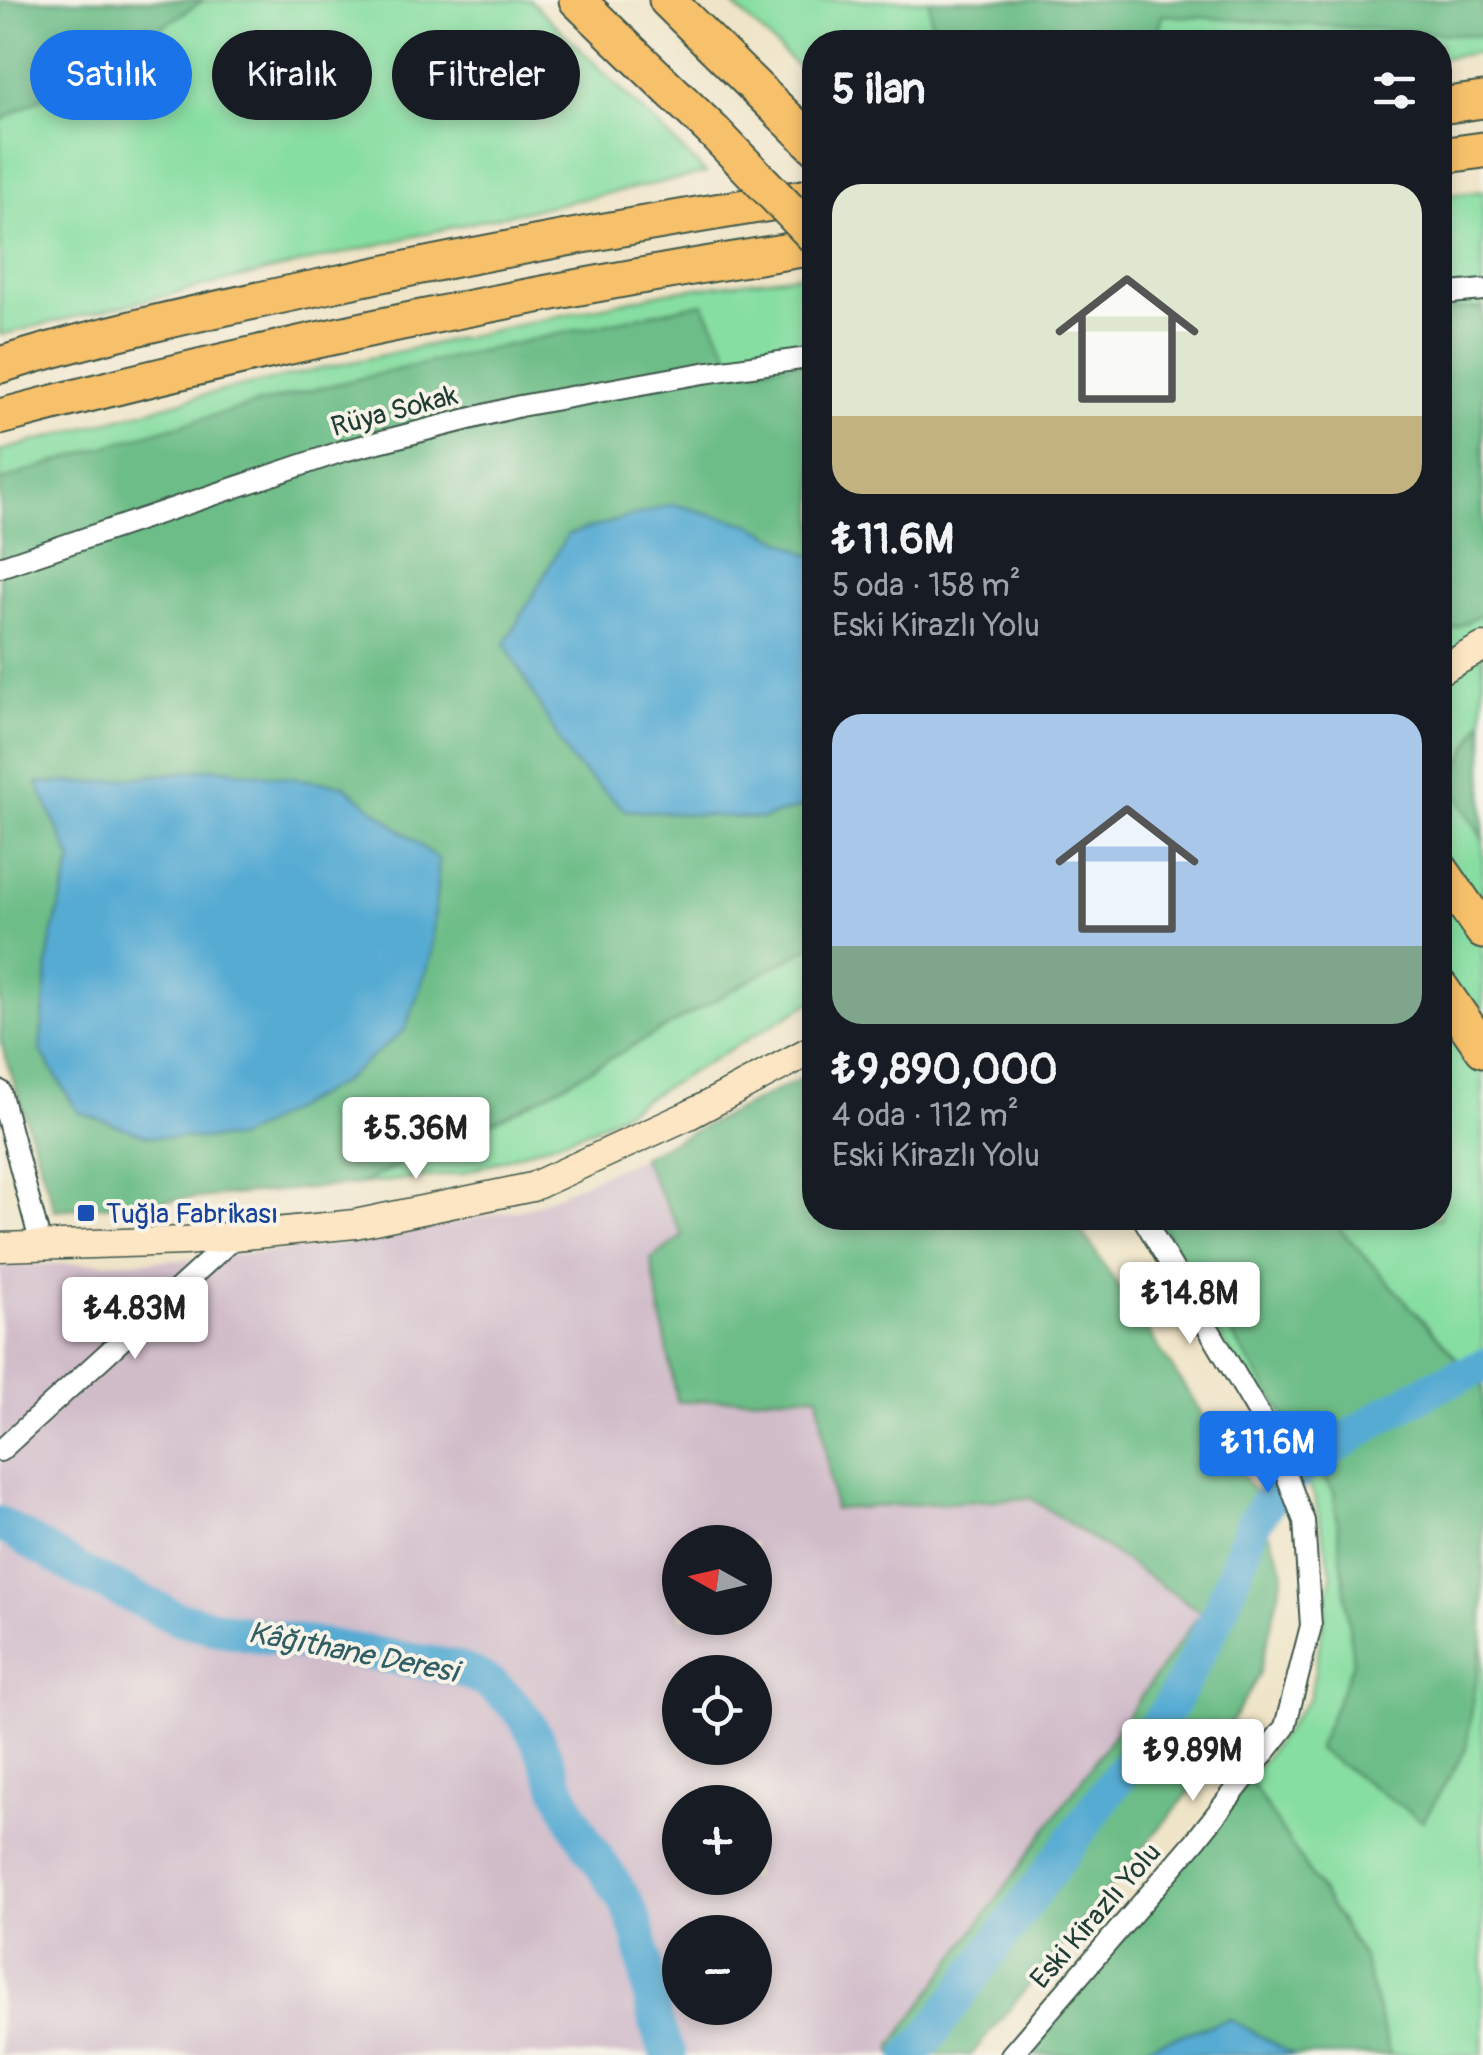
<!DOCTYPE html>
<html lang="tr">
<head>
<meta charset="utf-8">
<style>
  :root { --surface:#171b24; --page:#242831; --text:#f1f3f6; --muted:#9ea1a6; --accent:#1a73e8 }
  body { margin:0; font-family:Pangolin,sans-serif; background:var(--page); color:var(--text); height:100vh; display:flex; flex-direction:column; font-size:38px; white-space:nowrap }
  * { box-sizing:border-box; margin:0 }
  p { font-size:32px; color:var(--muted) }
  .icon { flex:none; width:55px; height:55px; fill:none; stroke:currentColor; stroke-width:2; stroke-linecap:round; stroke-linejoin:round }
  .map { position:relative; flex:1; overflow:hidden }
  .details { position:absolute; left:802px; top:30px; width:650px; height:1200px; display:flex; flex-direction:column; background:var(--surface); border-radius:40px; box-shadow:0 5px 15px #0003 }
  .details>* { flex:none }
  .hud { position:absolute; left:30px; top:30px; width:622px; height:90px; display:flex; gap:20px }
  .needle { width:65px; rotate:278deg }
  .controls { position:absolute; left:662px; top:1525px; display:grid; gap:20px }
  .controls a { display:grid; place-items:center; width:110px; height:110px; border-radius:50%; background:var(--surface); box-shadow:0 5px 15px #0003; font-size:50px }
  .price { position:absolute; translate:-50% -85px; padding:0 22px; border-radius:10px; background:#fff; color:#222; font-size:32px; line-height:65px; filter:drop-shadow(0 2px 5px #0008) }
  .price::after { content:''; position:absolute; left:50%; top:60px; width:30px; height:22px; margin-left:-15px; background:inherit; clip-path:polygon(0 0,100% 0,50% 100%) }
  .price.on { background:var(--accent); color:#fff }
  ul { padding:0; list-style:none }
  li { display:grid; align-content:center; gap:20px; height:530px; padding:0 30px }
  li span { display:grid; place-items:center; height:310px; border-radius:30px; color:#555 }
  li>.icon { margin-inline-start:auto }
  span .icon { width:180px; height:180px; fill:#fffc; stroke-width:1 }
  li b { font-size:42px }
  h2 { display:flex; justify-content:space-between; align-items:center; height:120px; padding:0 30px; font-size:42px }
  .pill { padding:0 35px; border-radius:45px; background:var(--surface); box-shadow:0 5px 15px #0003; font-size:35px; line-height:90px }
  .pill.on { background:var(--accent); color:#fff }
  .map>svg:first-child { display:block }
  .industrial { fill:#d1bdca; fill-rule:evenodd }
  .green { fill:#87dea2; stroke:#538e6b; stroke-width:2.5 }
  .forest { fill:#6dbd88; stroke:#467d5e; stroke-width:2.5; fill-rule:evenodd }
  .water { fill:#57abd3; stroke:#3b7484; stroke-width:2.5 }
  .lines { fill:none; stroke-linecap:round; stroke-linejoin:round }
  .river { stroke:#57abd3; stroke-width:35 }
  .street-casing { stroke:#3e564a; stroke-width:24 }
  .secondary-casing { stroke:#3e564a; stroke-width:31 }
  .highway-casing { stroke:#3e564a; stroke-width:39 }
  .street { stroke:#fff; stroke-width:20 }
  .secondary { stroke:#fce6c4; stroke-width:28 }
  .highway { stroke:#f7c06b; stroke-width:35 }
  .highway-bridge-casing { stroke:#3e564a; stroke-width:39; stroke-linecap:butt }
  .highway-bridge { stroke:#f7c06b; stroke-width:35 }
  .transit-dot { fill:#1a4fb4; stroke:#f7f3e8; stroke-width:4 }
  .labels { text-anchor:middle; stroke-width:8; stroke-linejoin:round; paint-order:stroke }
  .street-label { font-size:28px; fill:#1f3d34; stroke:#f7f3e8 }
  .transit-label { font-size:28px; fill:#164399; stroke:#f7f3e8; text-anchor:start }
  .water-label { font-size:30px; font-style:italic; fill:#305e64; stroke:#f7f3e8 }
</style>
</head>
<body>
<div class="map">
<svg width="1483" height="2055" viewBox="0 0 1483 2055">
  <rect width="100%" height="100%" fill="#f7f3e8"/>
  <filter id="ink" filterUnits="userSpaceOnUse"><feTurbulence type="fractalNoise" baseFrequency=".01" numOctaves="2"/><feDisplacementMap in="SourceGraphic" scale="20" xChannelSelector="R" yChannelSelector="G"/><feConvolveMatrix kernelMatrix="1 2 1 2 8 2 1 2 1" color-interpolation-filters="sRGB"/></filter>
  <filter id="wash" filterUnits="userSpaceOnUse"><feTurbulence type="fractalNoise" baseFrequency=".0048" numOctaves="4" result="noise"/><feDisplacementMap in="SourceGraphic" scale="40" xChannelSelector="R" yChannelSelector="G"/><feGaussianBlur stdDeviation="2.25" result="paint"/><feColorMatrix in="noise" values="0 0 0 0 0 0 0 0 0 0 0 0 0 0 0 0 0 1.4 0 .05"/><feComposite in="paint" operator="in"/></filter>
  <g filter="url(#wash)">
    <rect width="100%" height="100%" fill="#efe4c7"/>
    <path class="industrial" d="M641,1157L684,1236L818,1394L834,1508L1031,1498L1202,1612L1169,1677L892,2046L893,2055H0V1266L183,1260L353,1243L530,1207ZM680,1542H755V1618H680ZM680,1672H755V1748H680ZM680,1802H755V1878H680ZM680,1932H755V2008H680Z"/>
    <g class="green">
      <polygon points="204,0 530,0 706,173 487,219 0,335 0,121 116,56"/>
      <polygon points="728,0 929,0 933,42 815,42 815,83"/>
      <polygon points="1162,15 1483,36 1483,52 1440,58 1440,42 1155,42"/>
      <polygon points="1483,191 1483,308 1440,310 1440,196"/>
      <polygon points="815,273 815,360 0,481 0,451 208,394 667,292"/>
      <polygon points="1483,614 1483,718 1450,784 1483,839 1483,1387 1330,1218 1440,1218 1440,635"/>
      <polygon points="815,944 815,1000 593,1129 461,1174 359,1184 518,1110"/>
      <polygon points="1150,1218 1157,1218 1334,1492 1353,1663 1318,1750 1466,1749 1483,1636 1483,2055 1390,2055 1363,1957 1249,1779 1310,1697 1332,1575 1314,1495"/>
    </g>
    <g class="forest">
      <polygon points="0,0 204,0 116,56 0,121"/>
      <polygon points="929,0 1483,0 1483,36 1162,15 1155,42 933,42"/>
      <path d="M703,303L738,371L815,360V558L752,525L762,819L815,803V944L518,1110L359,1184L55,1210L0,1040V481C226,402 469,353 703,303ZM98,782L50,944L72,860L38,783Z"/>
      <polygon points="1483,308 1483,614 1440,635 1440,310"/>
      <polygon points="1483,718 1483,839 1450,784"/>
      <polygon points="815,1072 815,1218 1073,1218 1252,1489 1284,1571 1259,1675 1192,1789 971,2055 893,2055 892,2046 1201,1612 1031,1498 834,1509 818,1394 677,1402 651,1259 683,1236 641,1157"/>
      <polygon points="1157,1218 1330,1218 1483,1387 1483,1636 1466,1749 1423,1821 1317,1749 1353,1663 1334,1492"/>
      <polygon points="1249,1779 1363,1957 1390,2055 1294,2055 1230,2019 1118,2055 1029,2055"/>
    </g>
    <g class="water">
      <polygon points="673,504 752,525 815,558 815,803 762,819 625,810 571,761 505,644 567,535"/>
      <polygon points="215,768 343,785 439,860 431,957 405,1030 342,1082 237,1139 150,1137 78,1112 40,1050 50,944 72,860 37,783 98,782"/>
      <polygon points="1230,2019 1294,2055 1118,2055"/>
    </g>
    <g class="lines">
      <g class="river">
        <path d="M0,1524L85,1574L177,1618L233,1631L454,1667C541,1695 542,1769 583,1837C602,1869 626,1893 637,1929C650,1971 647,2015 669,2055"/>
        <polyline points="911,2055 928,2038 1170,1706 1221,1609 1252,1525 1273,1495 1300,1469 1382,1416 1434,1387 1483,1366"/>
      </g>
    </g>
  </g>
  <g filter="url(#ink)">
    <g class="lines">
      <g class="street-casing">
        <g id="street">
          <polyline points="1440,294 1483,290"/>
          <polyline points="0,567 343,451 520,406 703,373 815,357"/>
          <polyline points="0,1091 41,1245"/>
          <polyline points="0,1451 236,1236"/>
          <polyline points="1011,2055 1196,1840 1285,1727 1311,1626 1304,1521 1278,1453 1259,1414 1143,1218"/>
        </g>
      </g>
      <g class="secondary-casing">
        <g id="secondary">
          <polyline points="1440,670 1483,647"/>
          <polyline points="0,1247 185,1241 355,1224 532,1187 689,1115 815,1048"/>
        </g>
      </g>
      <g class="highway-casing">
        <g id="highway">
          <polyline points="577,0 713,131"/>
          <polyline points="667,0 815,146"/>
          <polyline points="1440,106 1483,100"/>
          <polyline points="1440,156 1483,150"/>
          <path d="M0,365C104,333 210,310 316,288C482,252 648,222 815,196"/>
          <path d="M0,417C269,345 540,290 815,247"/>
          <polyline points="1440,869 1483,931"/>
          <polyline points="1440,987 1483,1049"/>
        </g>
      </g>
      <use href="#street" class="street"/>
      <use href="#secondary" class="secondary"/>
      <use href="#highway" class="highway"/>
      <g class="highway-bridge-casing">
        <polyline id="highway-bridge" points="713,131 815,237"/>
      </g>
      <use href="#highway-bridge" class="highway-bridge"/>
    </g>
  </g>
  <rect class="transit-dot" x="76" y="1203" width="20" height="20" rx="5"/>
  <g class="labels">
    <g class="street-label">
      <text transform="translate(394 410) rotate(-15)" y="10">Rüya Sokak</text>
      <text transform="translate(1095 1915) rotate(-49)" y="10">Eski Kirazlı Yolu</text>
    </g>
    <g class="transit-label">
      <text x="106" y="1223">Tuğla Fabrikası</text>
    </g>
    <g class="water-label">
      <text transform="translate(353 1652) rotate(11)" y="10">Kâğıthane Deresi</text>
    </g>
  </g>
</svg>
<div class="controls">
<a><svg class="needle" viewBox="-14 -14 28 28"><path d="M0-13l5 13h-10z" fill="#e53935"/><path d="M0 13l5-13h-10z" fill="#9ea1a6"/></svg></a>
<a><svg class="icon" aria-label="locate" viewBox="0 0 24 24"><circle cx="12" cy="12" r="6"/><path d="M12 2v4M12 18v4M2 12h4M18 12h4"/></svg></a>
<a>+</a>
<a>−</a>
</div>
<b class="price" style="left:416px;top:1182px">₺5.36M</b>
<b class="price" style="left:1190px;top:1347px">₺14.8M</b>
<b class="price" style="left:135px;top:1362px">₺4.83M</b>
<b class="price on" style="left:1268px;top:1496px">₺11.6M</b>
<b class="price" style="left:1193px;top:1804px">₺9.89M</b>
<div class="hud">
<a class="pill on">Satılık</a>
<a class="pill">Kiralık</a>
<a class="pill">Filtreler</a>
</div>
<section class="details">
<h2>5 ilan<svg class="icon" aria-label="filters" viewBox="0 0 24 24"><path d="M4 7h16M4 17h16"/><circle cx="9" cy="7" r="2"/><circle cx="15" cy="17" r="2"/></svg></h2>
<ul>
<li><span style="background:linear-gradient(#dfe7d0 75%,#c2b280 0)"><svg class="icon" aria-label="home" viewBox="0 0 24 24"><path d="M3 11l9-7 9 7M6 9v11h12V9"/></svg></span><div><b>₺11.6M</b><p>5 oda · 158 m²</p><p>Eski Kirazlı Yolu</p></div></li>
<li><span style="background:linear-gradient(#a9c7e8 75%,#7fa58c 0)"><svg class="icon" aria-label="home" viewBox="0 0 24 24"><path d="M3 11l9-7 9 7M6 9v11h12V9"/></svg></span><div><b>₺9,890,000</b><p>4 oda · 112 m²</p><p>Eski Kirazlı Yolu</p></div></li>
</ul>
</section>
</div>
</body>
</html>
